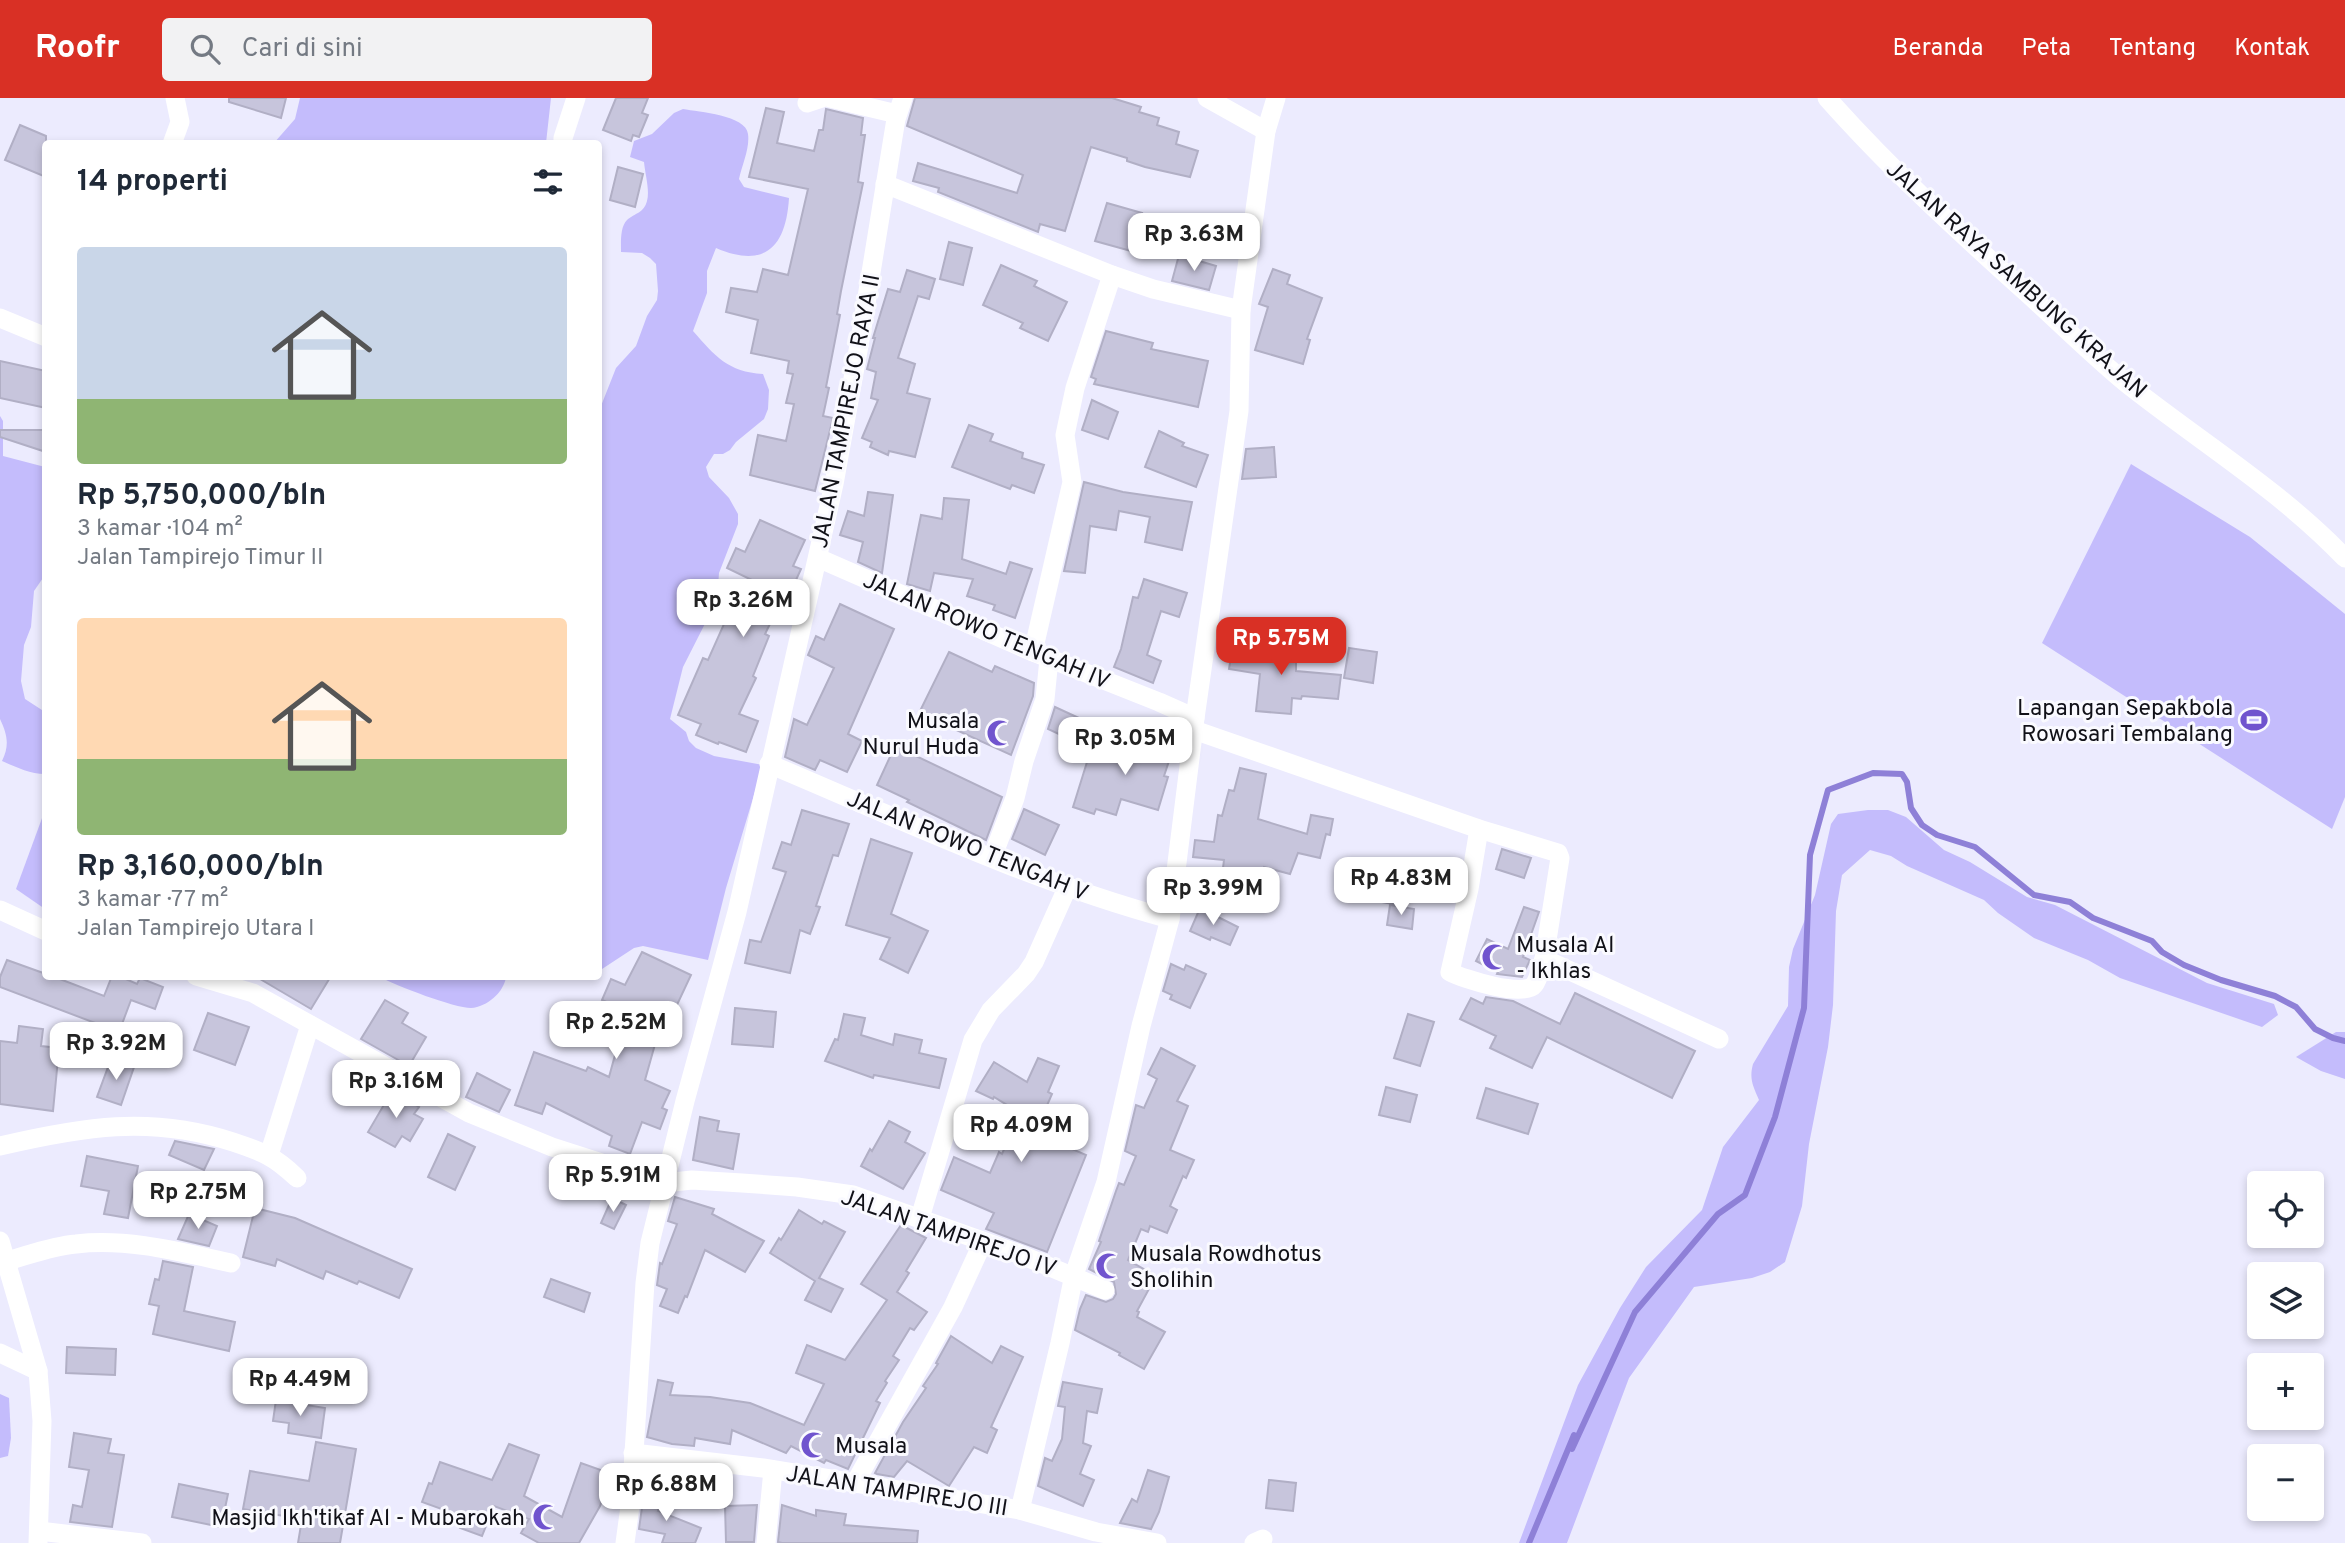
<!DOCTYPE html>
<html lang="id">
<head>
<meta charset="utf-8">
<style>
  :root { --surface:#fff; --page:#f2f2f3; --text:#1f2937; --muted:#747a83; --accent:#d93025 }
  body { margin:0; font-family:Overpass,sans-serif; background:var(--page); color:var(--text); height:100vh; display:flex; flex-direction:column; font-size:26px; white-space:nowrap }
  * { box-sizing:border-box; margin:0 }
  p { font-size:23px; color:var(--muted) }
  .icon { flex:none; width:38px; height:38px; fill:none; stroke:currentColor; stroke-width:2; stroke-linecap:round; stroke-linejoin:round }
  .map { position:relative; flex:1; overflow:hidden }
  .drawer { position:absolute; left:42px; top:42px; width:560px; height:840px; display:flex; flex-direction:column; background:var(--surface); border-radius:7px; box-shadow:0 4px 10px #0003 }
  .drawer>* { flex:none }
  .controls { position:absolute; left:2247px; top:1073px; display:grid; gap:14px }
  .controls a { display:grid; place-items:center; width:77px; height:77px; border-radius:7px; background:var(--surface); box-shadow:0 4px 10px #0003; font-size:35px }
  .price { position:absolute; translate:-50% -60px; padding:0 16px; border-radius:14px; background:#fff; color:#222; font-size:23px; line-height:46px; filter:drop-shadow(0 2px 4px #0008) }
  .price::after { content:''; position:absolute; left:50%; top:42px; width:21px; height:16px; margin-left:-10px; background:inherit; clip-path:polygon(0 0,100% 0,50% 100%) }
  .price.current { background:var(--accent); color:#fff }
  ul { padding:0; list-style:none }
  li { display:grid; align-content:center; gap:14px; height:371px; padding:0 35px }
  li span { display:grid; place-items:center; height:217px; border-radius:7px; color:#555 }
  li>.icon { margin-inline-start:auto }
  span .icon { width:126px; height:126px; fill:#fffc; stroke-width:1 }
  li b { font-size:30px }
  h2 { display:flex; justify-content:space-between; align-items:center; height:84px; padding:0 35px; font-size:30px }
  header { display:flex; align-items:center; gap:42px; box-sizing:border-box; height:98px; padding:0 35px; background:var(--accent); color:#fff }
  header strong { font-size:33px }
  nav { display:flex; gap:38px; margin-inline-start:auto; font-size:24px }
  .search { width:490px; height:63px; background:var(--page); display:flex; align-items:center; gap:18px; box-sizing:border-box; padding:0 24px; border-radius:7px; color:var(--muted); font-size:26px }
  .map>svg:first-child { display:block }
  .green { fill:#c4bcfc }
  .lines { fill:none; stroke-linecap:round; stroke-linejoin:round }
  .stream { stroke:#8e80d7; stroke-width:6 }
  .building { fill:#c7c5dc; stroke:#b1afc5; stroke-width:2 }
  .street { stroke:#fff; stroke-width:19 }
  .labels { text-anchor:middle; stroke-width:6; stroke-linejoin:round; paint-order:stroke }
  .street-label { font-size:23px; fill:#111118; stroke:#fafaff }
  .poi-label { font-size:23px; fill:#111118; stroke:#fafaff; text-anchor:end }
</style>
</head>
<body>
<header>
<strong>Roofr</strong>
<div class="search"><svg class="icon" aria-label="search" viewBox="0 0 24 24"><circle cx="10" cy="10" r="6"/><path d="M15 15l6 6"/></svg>Cari di sini</div>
<nav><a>Beranda</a><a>Peta</a><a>Tentang</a><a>Kontak</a></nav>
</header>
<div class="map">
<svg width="2345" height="1445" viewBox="0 0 2345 1445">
  <rect width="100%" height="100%" fill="#ecebfe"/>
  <g class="green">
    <polygon points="300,0 551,0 546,45 274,45 295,21"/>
    <path d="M683,11C699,14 746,17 748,36C750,50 742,67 739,81L744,89L789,100C786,149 765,171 716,150L707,173V195L693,233C715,258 728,274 763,276L769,292L768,311L764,321L736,344L730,352L723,356H714L706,369L709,379L729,400L738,416V426L719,475L717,502L683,569L670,621L686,634L689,643L696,650L714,658L763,667L726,790L708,862L643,848L634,850L599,873V313L616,270L636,248L647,218L657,202L658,193L656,166L650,160L642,155L621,154C621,144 620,129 627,122C635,115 644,115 647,103C650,92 645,76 644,64L630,59L634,43L652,36L674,15Z"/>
    <path d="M0,318L3,323V358L45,369V477L34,493L31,529L24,547L21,583L25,601L45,614V676C30,676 16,669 2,663C10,647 7,636 0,621Z"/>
    <polygon points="2131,366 2250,439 2345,516 2345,699 2332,731 2042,545"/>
    <polygon points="45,712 46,811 45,811 16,791"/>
    <path d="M1868,712H1888L1906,719L1944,752L1970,764L2027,799L2055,807L2207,885L2274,906L2278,917L2262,929L2120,880L2088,862L2034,840L1998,815L1984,802L1907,768L1891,758L1870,752L1842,777L1836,813L1833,907L1828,949L1809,1046L1802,1108L1785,1164L1770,1174L1752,1180L1694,1189L1629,1280L1567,1445H1519L1578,1287L1620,1210L1646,1169L1702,1112L1723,1049L1759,1002C1753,988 1749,981 1753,966L1788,908L1789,869L1793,851L1815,797L1831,726L1838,716Z"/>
    <path d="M380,879L506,878V879C504,894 487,909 471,910C454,910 397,888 380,879Z"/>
    <polygon points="2336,934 2345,934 2345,981 2321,973 2296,959"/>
    <polygon points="0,1296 9,1300 11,1340 8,1358 0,1360"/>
  </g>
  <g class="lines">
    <polyline class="stream" points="1529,1445 1574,1337 1572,1351 1635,1214 1718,1116 1745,1097 1775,1019 1804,910 1810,757 1828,692 1873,675 1902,676 1907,684 1911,710 1922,727 1937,737 1975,749 2034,797 2070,804 2093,820 2152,843 2162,854 2184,867 2221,882 2275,898 2296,909 2315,931 2333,940 2345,943"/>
  </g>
  <g class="building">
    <polygon points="229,0 286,0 281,20 229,4"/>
    <polygon points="616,0 648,0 642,15 648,17 639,39 633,37 631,43 603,32"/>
    <polygon points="915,0 1112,0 1141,9 1139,14 1159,20 1157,27 1179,34 1176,46 1198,53 1190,79 1145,69 1127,63 1127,60 1091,49 1065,133 1040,126 1038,134 938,94 939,90 913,83 918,65 1017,95 1023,77 907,28"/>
    <polygon points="766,10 784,14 777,45 814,53 819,32 823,32 826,11 863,20 861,37 865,37 858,84 863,85 841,193 837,216 840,217 826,289 829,290 823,318 833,320 815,393 750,377 758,337 786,343 794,306 786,305 793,276 787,275 789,263 751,255 758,222 726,214 731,190 757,194 763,171 788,177 808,91 749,79"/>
    <polygon points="20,27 46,38 46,79 5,62"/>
    <polygon points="618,69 643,76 635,109 610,102"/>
    <polygon points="1107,105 1142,115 1131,153 1095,143"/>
    <polygon points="949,144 972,150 963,187 940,181"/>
    <polygon points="1179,157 1216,168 1209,192 1172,183"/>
    <polygon points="1001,167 1037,183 1034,188 1067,204 1048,243 1020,230 1023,225 983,207"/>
    <polygon points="1273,171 1290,177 1287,186 1322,200 1307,241 1310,242 1303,266 1255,252 1268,209 1259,206"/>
    <polygon points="907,172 935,181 929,201 918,198 898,260 915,266 907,295 930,301 915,359 889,353 888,357 870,349 872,344 862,340 878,302 871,300 876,274 867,271 875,240 873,240 888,191 900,194"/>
    <polygon points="1106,233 1153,245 1151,251 1208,263 1198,309 1094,286 1096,281 1091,279"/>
    <polygon points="0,263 46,273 46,310 0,300"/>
    <polygon points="1092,302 1118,314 1108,341 1082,332"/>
    <polygon points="969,327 993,336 990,343 1023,355 1022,360 1044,367 1034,395 1012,387 1010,391 952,369"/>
    <polygon points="0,332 46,332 46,354 0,339"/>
    <polygon points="1159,333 1184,345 1182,348 1208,357 1196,389 1145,369"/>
    <polygon points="1274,349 1276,379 1242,381 1246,351"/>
    <polygon points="1084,384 1123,394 1192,404 1182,452 1145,444 1150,419 1119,413 1116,432 1090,428 1085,475 1064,473"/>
    <polygon points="868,394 893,397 882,475 858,464 863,444 840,437 848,413 864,418"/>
    <polygon points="944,400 969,402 962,461 1006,476 1010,464 1032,471 1015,520 993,512 995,507 967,498 973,481 934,475 930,493 907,486 921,417 942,421"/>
    <polygon points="760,422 805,442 793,468 801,471 791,493 787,491 765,536 769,538 753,578 756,580 739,616 758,623 746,654 719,644 718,646 696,637 701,626 678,617 703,560 708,562 728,517 736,521 754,483 727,470 736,450 745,454"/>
    <polygon points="1144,481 1187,495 1179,519 1161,513 1147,557 1161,563 1153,585 1114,569 1121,551 1133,499 1138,500"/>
    <polygon points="840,506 894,531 848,636 862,643 847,674 820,662 815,672 785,659 794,621 807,627 834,570 808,557 816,538 824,542"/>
    <polygon points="1234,541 1262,546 1262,550 1296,552 1296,573 1341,577 1338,601 1302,598 1301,601 1292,600 1291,616 1256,613 1260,576 1229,571"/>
    <polygon points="1349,550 1377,554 1373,585 1344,580"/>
    <polygon points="949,554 992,574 995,568 1034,585 1033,598 1011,657 919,615"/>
    <polygon points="1055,609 1092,626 1082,647 1048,631"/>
    <polygon points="1142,635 1175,645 1164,678 1168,679 1158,712 1121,701 1116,717 1096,711 1094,716 1073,709 1092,648 1133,662"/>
    <polygon points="895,648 1002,699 986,742 907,704 909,702 877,687"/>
    <polygon points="1240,670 1266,676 1258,721 1307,736 1311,717 1333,721 1330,737 1326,736 1320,760 1298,755 1290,776 1264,769 1260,782 1223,770 1224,762 1193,759 1195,742 1214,744 1218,717 1222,718 1229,692 1234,693"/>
    <polygon points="1024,711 1059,727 1045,757 1012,741"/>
    <polygon points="802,712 849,726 838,758 833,757 816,808 820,809 810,836 800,832 790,875 745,865 750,842 761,844 786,774 773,770 782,744 791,747"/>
    <polygon points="871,741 912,755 891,816 928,833 908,875 880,861 890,840 846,827"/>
    <polygon points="1502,751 1531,760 1524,780 1496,771"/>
    <polygon points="1381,775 1409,780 1404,808 1376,803"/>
    <polygon points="1390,807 1414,811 1412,831 1387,827"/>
    <polygon points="1524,809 1539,814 1523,859 1530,862 1522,879 1497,876 1498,874 1476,863 1487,841 1508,851"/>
    <polygon points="1200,810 1238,829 1230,847 1211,839 1210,842 1190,833"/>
    <polygon points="642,854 691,877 675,911 676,912 667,935 659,932 645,982 670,993 662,1010 667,1012 660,1031 642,1024 630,1056 609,1048 612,1038 546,1005 542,1016 515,1007 534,954 586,973 588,969 609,979 626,917 622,916 623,911 602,902 611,881 625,887"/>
    <polygon points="7,862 46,876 46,878 52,878 104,898 112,878 119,878 137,886 140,880 163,889 155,911 131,902 119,934 0,889 0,879"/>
    <polygon points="1171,866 1184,872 1186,867 1206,876 1190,910 1170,901 1172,897 1163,893"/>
    <polygon points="255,878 331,878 311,911"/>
    <polygon points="1575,895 1695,953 1672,1000 1547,939 1532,970 1490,950 1496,938 1460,921 1471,900 1483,906 1486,899 1513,903 1560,926"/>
    <polygon points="385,902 408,915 402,925 426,939 409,968 361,941"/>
    <polygon points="735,910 776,914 773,949 732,946"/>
    <polygon points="208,915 249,929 235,967 194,952"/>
    <polygon points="844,916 865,920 861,937 893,947 895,936 922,942 919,955 946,961 939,990 874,977 873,980 825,963 835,941 838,942"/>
    <polygon points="1408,916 1434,924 1420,968 1394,960"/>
    <polygon points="19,928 43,931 41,948 59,950 53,1013 0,1006 0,943 17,945"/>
    <polygon points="1161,950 1195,968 1177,1003 1188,1008 1170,1052 1194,1062 1186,1080 1183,1078 1170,1108 1177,1112 1167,1135 1150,1128 1148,1134 1141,1131 1128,1162 1156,1178 1137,1213 1139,1214 1137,1219 1165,1234 1144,1271 1119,1257 1120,1255 1075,1232 1080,1211 1086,1197 1106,1204 1113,1201 1116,1196 1114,1184 1089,1171 1101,1144 1099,1143 1116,1093 1119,1085 1124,1087 1136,1058 1125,1053 1136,1007 1144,1010 1157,981 1148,976"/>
    <polygon points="1038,960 1059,968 1048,994 1052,996 1038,1028 1043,1031 1040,1037 1086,1057 1047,1154 986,1131 994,1115 941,1092 954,1059 990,1075 999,1054 1002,1056 1020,1015 994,999 993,1001 976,993 994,964 1027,984"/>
    <polygon points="111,961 134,969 121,1007 97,999"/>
    <polygon points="477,975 510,992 499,1014 466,999"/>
    <polygon points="1386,989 1417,997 1410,1024 1379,1017"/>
    <polygon points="1486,990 1538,1006 1528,1036 1477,1020"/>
    <polygon points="392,993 419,1009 414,1016 423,1021 410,1043 402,1038 395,1049 368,1034"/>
    <polygon points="700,1019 719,1023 717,1033 739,1036 733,1071 693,1062"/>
    <polygon points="889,1023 910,1034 905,1044 925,1055 903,1091 861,1068 870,1051 872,1053"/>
    <polygon points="448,1036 475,1049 455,1092 428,1079"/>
    <polygon points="175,1043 214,1051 204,1072 169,1057"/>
    <polygon points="87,1058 138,1068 128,1120 104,1116 109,1093 81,1088"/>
    <polygon points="675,1099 714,1111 712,1116 764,1143 745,1174 705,1152 687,1199 685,1198 678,1215 660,1208 667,1191 657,1187 660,1165 662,1166 677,1126 668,1123"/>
    <polygon points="612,1100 626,1107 614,1131 601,1125"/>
    <polygon points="255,1110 295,1120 412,1171 399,1200 359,1183 357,1186 326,1173 323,1181 277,1161 275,1168 243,1159"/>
    <polygon points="799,1112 822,1126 824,1123 845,1134 819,1180 843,1191 831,1214 805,1202 815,1183 770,1155 779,1140 781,1142"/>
    <polygon points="189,1116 217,1128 209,1148 178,1141"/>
    <polygon points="901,1127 926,1140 906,1173 909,1175 897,1194 927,1214 914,1232 910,1230 893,1258 899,1262 885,1283 887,1285 876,1303 880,1305 848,1371 826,1362 824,1365 791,1348 786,1355 732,1332 730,1346 695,1340 694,1348 672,1346 647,1339 658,1282 673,1285 670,1297 710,1299 750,1305 804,1327 824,1286 796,1275 807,1247 845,1262 887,1202 861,1186"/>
    <polygon points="163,1163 193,1169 184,1213 235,1224 229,1253 153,1236 159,1208 149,1206 155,1181 159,1182"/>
    <polygon points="551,1181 590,1195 584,1214 544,1199"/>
    <polygon points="951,1238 992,1265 1001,1248 1023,1259 991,1329 997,1332 987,1355 974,1349 949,1388 907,1363 894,1379 877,1376 875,1375 903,1324 926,1290 923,1288 938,1266 936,1265"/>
    <polygon points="67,1249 116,1251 115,1277 66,1275"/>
    <polygon points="1063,1284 1102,1291 1097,1315 1087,1313 1083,1345 1091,1348 1080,1376 1094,1382 1083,1408 1038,1388 1045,1360 1052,1363 1062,1341 1065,1309 1058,1308"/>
    <polygon points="276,1302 325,1310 321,1340 288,1335 289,1325 273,1323"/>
    <polygon points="74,1335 111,1341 108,1355 124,1357 112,1429 70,1424 73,1407 82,1409 89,1372 69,1369"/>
    <polygon points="316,1344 356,1351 340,1445 298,1445 302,1421 243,1411 250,1373 309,1383"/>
    <polygon points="509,1346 539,1357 524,1398 562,1419 581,1365 612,1376 600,1408 579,1445 539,1445 521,1435 529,1421 494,1408 482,1438 460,1430 464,1419 422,1404 429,1385 432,1386 440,1364 492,1382"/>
    <polygon points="1148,1372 1169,1379 1159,1414 1151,1431 1120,1425 1132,1401 1137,1404"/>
    <polygon points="1269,1382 1296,1385 1293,1413 1266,1410"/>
    <polygon points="179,1386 228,1396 221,1429 172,1419"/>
    <polygon points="644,1395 661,1398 658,1413 701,1430 695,1445 662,1445 665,1436 639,1431"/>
    <polygon points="757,1407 754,1444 726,1444 725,1408"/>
    <polygon points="782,1407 816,1418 816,1412 846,1416 844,1427 918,1433 917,1445 782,1445 778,1444"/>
  </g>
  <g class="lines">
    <g class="street">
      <polyline points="830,0 897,16"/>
      <polyline points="1207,0 1266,33"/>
      <path d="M1827,0C1889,70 1959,134 2028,196C2060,225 2092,257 2126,285C2199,343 2280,392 2345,460"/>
      <polyline points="807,5 822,0"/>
      <polyline points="172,46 180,24 175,0"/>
      <polyline points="563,46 563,40 576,0"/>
      <polyline points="885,86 1112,177 1153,191 1241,212"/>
      <polyline points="0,220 46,239"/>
      <polyline points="818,460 1033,554 1159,604 1195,620"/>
      <polyline points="1033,554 1072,384 1065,337 1075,290 1112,177"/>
      <polyline points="1194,632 1479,731 1558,755 1560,760 1544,861 1719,941"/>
      <path d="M769,666C900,721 1032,784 1170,821"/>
      <path d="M1479,731L1469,791L1450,874C1463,881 1524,900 1534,887C1539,881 1541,868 1544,861"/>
      <polyline points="992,760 1015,700 1024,663 1045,601 1049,561"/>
      <polyline points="0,812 46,833"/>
      <polyline points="196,878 253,895 469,1015 552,1049 664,1085 692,1082 742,1085 797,1089 853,1097 1019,1156 1105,1192"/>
      <path d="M0,1048C82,1029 150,1017 233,1044C263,1054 274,1058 297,1080"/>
      <polyline points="269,1057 310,927"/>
      <polyline points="920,1120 973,942 991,912 1026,876 1034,864 1068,788"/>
      <polyline points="0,1143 38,1273 42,1323 38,1445"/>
      <path d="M7,1163C29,1157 52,1148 76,1146C129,1140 180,1154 231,1165"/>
      <polyline points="0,1255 38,1273"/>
      <polyline points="633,1355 763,1370 1020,1412 1096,1434 1157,1445"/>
      <polyline points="855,1385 953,1209 983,1144"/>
      <polyline points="1020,1412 1060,1245 1074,1177 1106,1084 1141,928 1170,821 1195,620 1239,313 1241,212 1266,33 1276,0"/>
      <polyline points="39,1433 142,1445"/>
      <polyline points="625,1445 631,1401 645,1185 650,1145 685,1003 737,814 834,386 861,236 896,21 903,0"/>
      <polyline points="766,1445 773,1372"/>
      <polyline points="1254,1445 1263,1441"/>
    </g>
  </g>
  <defs>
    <g id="stadium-bare" transform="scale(2.1)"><path d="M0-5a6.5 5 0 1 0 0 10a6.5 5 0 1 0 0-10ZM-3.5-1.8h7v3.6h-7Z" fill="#7054ce" stroke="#fafaff" stroke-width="2.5" paint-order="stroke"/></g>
    <g id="mosque-bare" transform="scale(2.1)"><path d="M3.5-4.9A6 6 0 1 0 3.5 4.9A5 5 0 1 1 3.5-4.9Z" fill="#7054ce" stroke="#fafaff" stroke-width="2.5" paint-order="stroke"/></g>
  </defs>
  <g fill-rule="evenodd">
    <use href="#stadium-bare" x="2254" y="622"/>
    <use href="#mosque-bare" x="1000" y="635"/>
    <use href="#mosque-bare" x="1495" y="859"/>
    <use href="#mosque-bare" x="1109" y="1168"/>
    <use href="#mosque-bare" x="814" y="1347"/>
    <use href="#mosque-bare" x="546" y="1419"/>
  </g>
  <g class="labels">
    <g class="street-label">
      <text transform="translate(2017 181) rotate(42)" y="8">JALAN RAYA SAMBUNG KRAJAN</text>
      <text transform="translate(845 313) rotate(-79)" y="8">JALAN TAMPIREJO RAYA II</text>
      <text transform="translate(987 532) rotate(23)" y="8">JALAN ROWO TENGAH IV</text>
      <text transform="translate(968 747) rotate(22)" y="8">JALAN ROWO TENGAH V</text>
      <text transform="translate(949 1134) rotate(19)" y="8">JALAN TAMPIREJO IV</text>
      <text transform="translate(897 1392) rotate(9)" y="8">JALAN TAMPIREJO III</text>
    </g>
    <g class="poi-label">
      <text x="2233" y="617">Lapangan Sepakbola<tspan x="2233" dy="26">Rowosari Tembalang</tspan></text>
      <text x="979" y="630">Musala<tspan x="979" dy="26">Nurul Huda</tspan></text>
      <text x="1516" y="854" text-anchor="start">Musala Al<tspan x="1516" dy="26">- Ikhlas</tspan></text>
      <text x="1130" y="1163" text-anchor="start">Musala Rowdhotus<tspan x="1130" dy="26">Sholihin</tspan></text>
      <text x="835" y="1355" text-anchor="start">Musala</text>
      <text x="525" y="1427">Masjid Ikh'tikaf Al - Mubarokah</text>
    </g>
  </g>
</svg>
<div class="controls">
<a><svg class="icon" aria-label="locate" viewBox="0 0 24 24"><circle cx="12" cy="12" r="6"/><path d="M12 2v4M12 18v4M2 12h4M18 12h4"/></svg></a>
<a><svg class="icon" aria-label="layers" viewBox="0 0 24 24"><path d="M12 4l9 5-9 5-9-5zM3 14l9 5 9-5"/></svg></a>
<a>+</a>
<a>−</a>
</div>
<b class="price" style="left:1194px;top:175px">Rp 3.63M</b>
<b class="price" style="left:743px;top:541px">Rp 3.26M</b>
<b class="price current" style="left:1281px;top:579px">Rp 5.75M</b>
<b class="price" style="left:1125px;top:679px">Rp 3.05M</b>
<b class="price" style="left:1401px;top:819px">Rp 4.83M</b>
<b class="price" style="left:1213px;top:829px">Rp 3.99M</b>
<b class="price" style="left:616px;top:963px">Rp 2.52M</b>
<b class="price" style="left:116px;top:984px">Rp 3.92M</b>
<b class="price" style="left:396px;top:1022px">Rp 3.16M</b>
<b class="price" style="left:1021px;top:1066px">Rp 4.09M</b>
<b class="price" style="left:613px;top:1116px">Rp 5.91M</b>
<b class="price" style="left:198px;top:1133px">Rp 2.75M</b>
<b class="price" style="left:300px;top:1320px">Rp 4.49M</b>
<b class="price" style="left:666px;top:1425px">Rp 6.88M</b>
<section class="drawer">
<h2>14 properti<svg class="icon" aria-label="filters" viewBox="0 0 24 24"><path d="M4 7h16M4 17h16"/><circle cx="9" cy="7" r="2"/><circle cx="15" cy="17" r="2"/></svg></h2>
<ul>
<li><span style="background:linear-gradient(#c9d6e8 70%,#8fb573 0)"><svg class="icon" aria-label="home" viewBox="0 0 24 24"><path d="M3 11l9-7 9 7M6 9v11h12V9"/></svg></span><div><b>Rp 5,750,000/bln</b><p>3 kamar · 104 m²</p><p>Jalan Tampirejo Timur II</p></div></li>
<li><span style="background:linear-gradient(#ffd9b3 65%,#8fb573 0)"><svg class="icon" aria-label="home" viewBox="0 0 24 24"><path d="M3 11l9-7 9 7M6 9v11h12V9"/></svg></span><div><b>Rp 3,160,000/bln</b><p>3 kamar · 77 m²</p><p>Jalan Tampirejo Utara I</p></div></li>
</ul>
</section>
</div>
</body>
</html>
